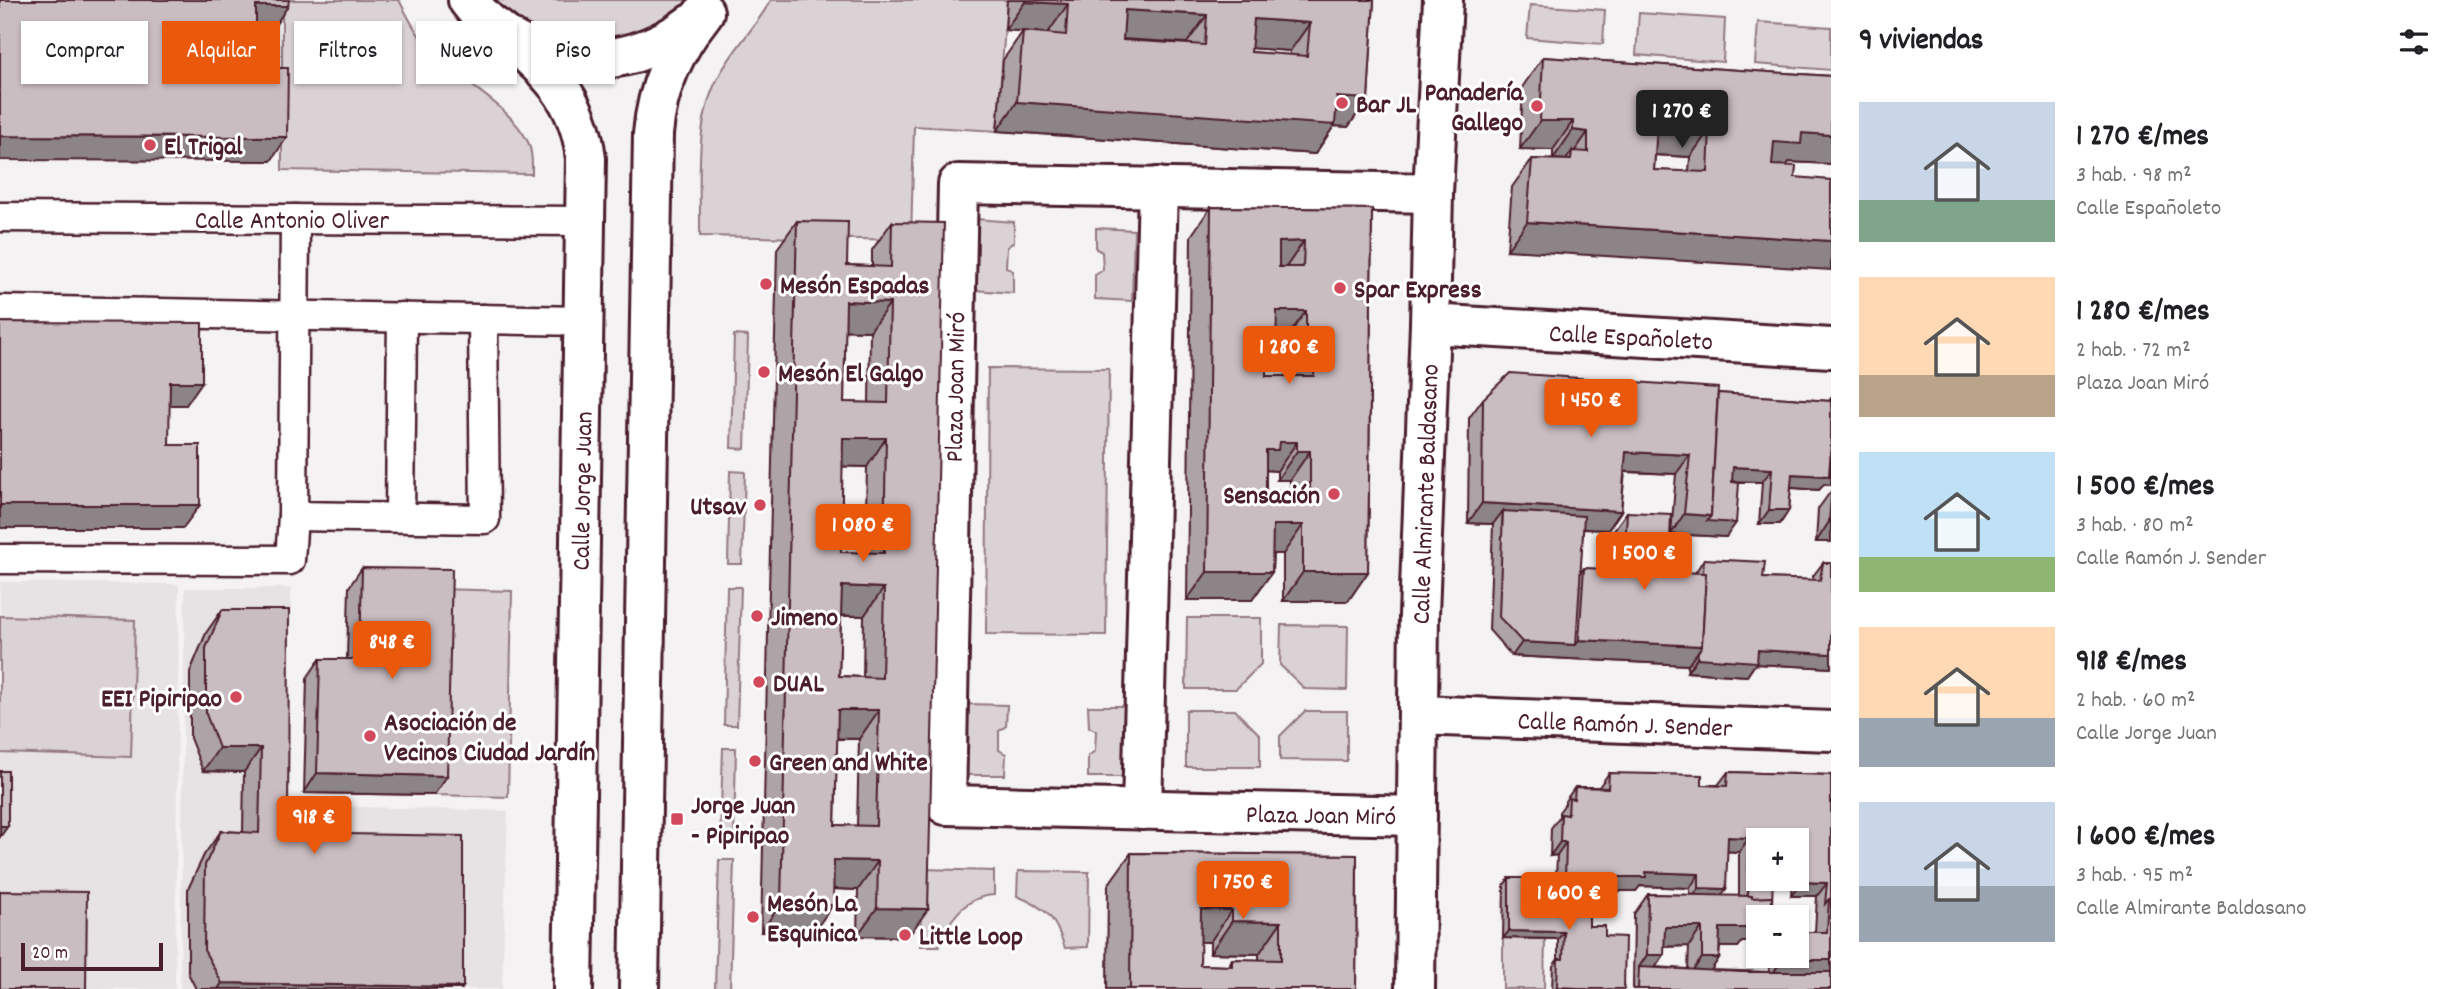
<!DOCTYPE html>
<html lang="es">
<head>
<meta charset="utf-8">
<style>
  :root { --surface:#fff; --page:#f2f2f2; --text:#202124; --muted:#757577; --accent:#ea580c }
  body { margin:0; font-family:Dekko,sans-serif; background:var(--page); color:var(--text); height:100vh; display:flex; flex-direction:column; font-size:26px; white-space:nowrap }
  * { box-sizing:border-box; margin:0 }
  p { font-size:23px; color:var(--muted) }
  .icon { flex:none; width:38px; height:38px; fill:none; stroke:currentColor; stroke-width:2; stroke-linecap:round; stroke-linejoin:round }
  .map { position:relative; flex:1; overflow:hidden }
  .details { display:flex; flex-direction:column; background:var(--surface); width:630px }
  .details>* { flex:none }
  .guide { position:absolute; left:21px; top:21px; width:665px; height:63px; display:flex; gap:14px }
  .fabs { position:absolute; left:1746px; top:828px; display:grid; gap:14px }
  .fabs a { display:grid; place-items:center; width:63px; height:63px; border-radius:0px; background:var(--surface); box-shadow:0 2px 5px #0004; font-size:35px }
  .scale { position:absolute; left:21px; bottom:18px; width:142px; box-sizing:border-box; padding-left:7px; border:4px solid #4a1f2b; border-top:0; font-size:19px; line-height:24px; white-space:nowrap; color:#4a1f2b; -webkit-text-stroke:5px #fff; paint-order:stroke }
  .price { position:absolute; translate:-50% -60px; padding:0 16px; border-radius:7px; background:var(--accent); color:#fff; font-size:23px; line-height:46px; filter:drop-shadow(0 2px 4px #0008) }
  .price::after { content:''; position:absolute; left:50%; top:42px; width:21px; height:16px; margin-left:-10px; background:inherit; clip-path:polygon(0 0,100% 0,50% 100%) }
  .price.on { background:#222; color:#fff }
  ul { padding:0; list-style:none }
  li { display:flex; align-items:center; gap:21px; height:175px; padding:0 28px }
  li span { display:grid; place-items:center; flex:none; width:196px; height:140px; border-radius:0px; color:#555 }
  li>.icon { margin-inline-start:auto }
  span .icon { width:84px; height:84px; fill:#fffc; stroke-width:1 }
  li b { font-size:30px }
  h2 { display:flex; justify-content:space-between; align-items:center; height:84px; padding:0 28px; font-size:30px }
  .pill { padding:0 24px; border-radius:0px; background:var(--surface); box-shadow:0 2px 5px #0004; font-size:24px; line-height:63px }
  .pill.on { background:var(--accent); color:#fff }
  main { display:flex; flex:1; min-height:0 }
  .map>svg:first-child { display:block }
  .built { fill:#e7e2e3 }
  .green { fill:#dbd2d5; stroke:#927880; stroke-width:2 }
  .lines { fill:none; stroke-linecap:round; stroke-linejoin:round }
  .service-casing { stroke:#4a1f2b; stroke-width:33 }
  .minor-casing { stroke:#4a1f2b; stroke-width:44 }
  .primary-casing { stroke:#4a1f2b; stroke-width:44 }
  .service { stroke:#fff; stroke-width:28 }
  .minor { stroke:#fff; stroke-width:38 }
  .primary { stroke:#fff; stroke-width:38 }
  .wall { fill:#aea3a6; stroke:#4a1f2b; stroke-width:2; fill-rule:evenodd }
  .shaded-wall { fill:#8d8487; stroke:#4a1f2b; stroke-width:2 }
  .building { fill:#cabdc1; stroke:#4a1f2b; stroke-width:2; fill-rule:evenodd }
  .poi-dot { fill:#d1495b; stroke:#fff; stroke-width:2.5 }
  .labels { text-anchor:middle; stroke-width:6; stroke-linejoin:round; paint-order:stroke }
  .poi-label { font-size:26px; font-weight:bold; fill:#4a1f2b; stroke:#fff; text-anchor:start }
  .street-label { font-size:26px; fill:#4a1f2b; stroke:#fff }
</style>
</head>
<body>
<main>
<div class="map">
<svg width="1831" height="989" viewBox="0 0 1831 989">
  <rect width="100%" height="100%" fill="#f4f2f2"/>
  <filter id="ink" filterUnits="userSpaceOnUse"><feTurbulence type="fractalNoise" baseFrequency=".0143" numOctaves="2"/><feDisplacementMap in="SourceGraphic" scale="14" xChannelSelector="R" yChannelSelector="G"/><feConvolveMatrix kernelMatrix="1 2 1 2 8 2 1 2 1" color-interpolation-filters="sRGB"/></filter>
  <g filter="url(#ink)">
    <g class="built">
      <polygon points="0,582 179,584 175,989 0,989"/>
      <polygon points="185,588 291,588 287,805 508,811 502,989 180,989"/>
    </g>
    <g class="green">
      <path d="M282,0H399C409,19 419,39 434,54C463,84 509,104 528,142C533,152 532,164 532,174L282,170Z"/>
      <polygon points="468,0 714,0 586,61"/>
      <path d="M771,0H1007L997,131L914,126L911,240L700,236C701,184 693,123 719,76C734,48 756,27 771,0Z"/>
      <polygon points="1530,5 1605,10 1603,44 1527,38"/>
      <polygon points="1639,13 1725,19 1723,62 1636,55"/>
      <polygon points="1758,22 1831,27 1831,70 1755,64"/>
      <polygon points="975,219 1014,222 1014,242 1007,247 1006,267 1013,271 1013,293 974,290"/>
      <polygon points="1096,228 1134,230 1132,301 1095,299 1095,275 1103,270 1102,252 1096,249"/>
      <polygon points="734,335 748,336 745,449 731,448"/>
      <polygon points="988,368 1109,369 1106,635 986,634"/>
      <polygon points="730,471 745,472 742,564 728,564"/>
      <polygon points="727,587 741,587 737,725 724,725"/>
      <polygon points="438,589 512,591 508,797 434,795"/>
      <polygon points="0,616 135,620 131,757 0,753"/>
      <polygon points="1187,618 1261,618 1261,664 1236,689 1186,689"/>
      <polygon points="1281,625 1348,626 1347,690 1305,689 1280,665"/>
      <polygon points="967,704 1007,705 1006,726 999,731 999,750 1006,754 1005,775 966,775"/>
      <polygon points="1088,706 1126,706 1126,777 1088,777 1088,756 1095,751 1096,731 1089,727"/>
      <polygon points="1186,710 1235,710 1260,735 1260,767 1186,767"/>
      <polygon points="1305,711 1347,711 1347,761 1280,760 1280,736"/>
      <polygon points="723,748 736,748 734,840 720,840"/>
      <polygon points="719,860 734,860 730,989 715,989"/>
      <path d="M922,869L994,871V895C965,896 947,922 939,946H920Z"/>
      <path d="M1018,871L1089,872L1088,947L1065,948C1055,917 1047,908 1017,896Z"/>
      <polygon points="1503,938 1545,939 1544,989 1503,989"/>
    </g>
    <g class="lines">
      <g class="service-casing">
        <g id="service">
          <polyline points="0,217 585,221"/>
          <polyline points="295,219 293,516 485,519 483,319"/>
          <polyline points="0,310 584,321"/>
          <polyline points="400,517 402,317"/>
          <polyline points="0,559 290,560 293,516"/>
        </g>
      </g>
      <g class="minor-casing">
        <g id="minor">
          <polyline points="1430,324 1831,348"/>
          <polyline points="1418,715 1831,731"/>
          <polyline points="1142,810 1158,187"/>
          <polyline points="1417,816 946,805 958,184 1433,193"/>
          <polyline points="1415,989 1419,615 1430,324 1433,193 1443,0"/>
        </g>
      </g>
      <g class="primary-casing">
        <g id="primary">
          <path d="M468,0C522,73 622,77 691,24"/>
          <path d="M496,28C544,67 579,94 586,159L573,989"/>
          <path d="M639,989L653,134C657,86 675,49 704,12"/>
        </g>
      </g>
      <use href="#service" class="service"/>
      <use href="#minor" class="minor"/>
      <use href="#primary" class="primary"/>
    </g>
    <g class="wall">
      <path d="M1007,0H1374L1368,99L1348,127L1334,126L1315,154L997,131L1003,60L1023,31L1048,33L1005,30ZM1123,39L1187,43V44L1123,40ZM1251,48L1290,51V55L1251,52Z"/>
      <path d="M1543,57L1831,76V164L1789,162L1786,165L1507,250L1512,187L1532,159L1562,160L1553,159V150L1520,149L1523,86ZM1655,155L1690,157L1689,172L1654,170Z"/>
      <path d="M1211,207L1372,209L1368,572L1348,601H1283V554H1273L1272,572L1252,600H1187L1191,236ZM1276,339H1286V375L1295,376H1266V360L1276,346ZM1266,470L1277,471V480H1290V491H1266Z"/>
      <path d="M797,221L847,265L872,266V250L892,222L908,937L857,936L858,890L834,889L813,933L761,932L777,249ZM845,330L870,331L869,403L844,402ZM842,466L867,467L865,553L841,552ZM841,616H864L863,677L839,676ZM837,739H859L857,826L835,825Z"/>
      <polygon points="1718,393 1829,401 1831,398 1831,485 1824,484 1819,490 1791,488 1789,510 1780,524 1759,524 1762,482 1732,482 1726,537 1671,534 1676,474 1625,472 1621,511 1608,530 1583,529 1580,574 1584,568 1611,570 1613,531 1627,512 1669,572 1695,573 1704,559 1763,578 1813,580 1813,576 1823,563 1831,668 1755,664 1747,676 1687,672 1688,665 1512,656 1489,630 1493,524 1468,523 1469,418 1483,399"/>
      <polygon points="1831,491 1831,542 1816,542 1818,509"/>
      <polygon points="362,568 434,795 304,793 307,678 320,659 347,659 349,587"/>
      <polygon points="222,610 288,833 461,989 196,989 188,973 188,889 204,855 221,831 243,832 244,772 203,771 190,738 190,672 206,633"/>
      <path d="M1728,772L1831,775V989H1633L1634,914L1648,894L1690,895V888L1640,886L1636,891H1610L1605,897H1589V926L1605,936L1624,989H1552L1553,966L1558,959V939L1503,938L1504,885L1509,878H1556L1557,855L1550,856L1551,828L1559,817V812L1565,804V801L1575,787H1599L1609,773L1702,785H1718ZM1759,840H1797V878H1792L1791,896H1817L1815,932H1803L1797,956H1769V972L1711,970L1719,958L1720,947H1738L1742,942H1759ZM1727,851L1739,852V896H1722ZM1689,946L1688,969L1655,967L1664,947Z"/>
      <path d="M1131,853L1357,855L1356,989H1107L1108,885ZM1200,942H1210V953L1259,954V960L1232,959L1228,966L1200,965Z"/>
    </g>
    <g class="shaded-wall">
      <polygon points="1025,2 1068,4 1048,33 1005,30"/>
      <polygon points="256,6 288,6 272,30 240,29"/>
      <polygon points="1125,10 1207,15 1187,43 1105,38"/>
      <polygon points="1254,19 1310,23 1290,51 1234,47"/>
      <polygon points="1337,97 1368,99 1348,127 1334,126 1315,154 997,131 1017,102"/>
      <polygon points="1540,121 1573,121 1553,150 1520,149"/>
      <polygon points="1657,125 1710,129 1690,157 1637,154"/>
      <polygon points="1573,130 1588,132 1572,155 1572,151 1566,160 1553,159"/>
      <polygon points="1802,133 1831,135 1831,164 1789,162 1781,173 1754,171 1774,142"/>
      <polygon points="0,136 287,137 271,161 0,160"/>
      <polygon points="1527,222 1831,241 1831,270 1507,250"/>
      <polygon points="1304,241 1284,270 1259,270 1279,242"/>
      <polygon points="846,301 890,303 870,331 826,330"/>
      <polygon points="1277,311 1306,311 1286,339 1257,339"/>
      <polygon points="1267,346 1276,346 1256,375"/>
      <polygon points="1306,347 1315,347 1295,375 1286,375"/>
      <polygon points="170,382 202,382 186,405 153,405"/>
      <polygon points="843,438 886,438 867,467 823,466"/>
      <polygon points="1279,442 1297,442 1277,471 1264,470 1266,450"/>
      <polygon points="1297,451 1310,451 1290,480 1277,480"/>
      <polygon points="1626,452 1690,455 1676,474 1613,471"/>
      <polygon points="1733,467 1772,469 1762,482 1724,481"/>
      <polygon points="1831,467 1831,485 1824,484 1819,490 1782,487 1792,474 1825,476"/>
      <polygon points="1482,503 1621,511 1608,530 1502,525 1503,511 1493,524 1468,523"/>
      <polygon points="0,505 200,505 183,528 0,528"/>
      <polygon points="1769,510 1789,510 1780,524 1759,524"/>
      <polygon points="1684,514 1711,516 1736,523 1726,537 1671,534"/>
      <polygon points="1829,522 1831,522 1831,542 1816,542"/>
      <polygon points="1273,525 1303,525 1283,554 1253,554"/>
      <polygon points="1207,572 1272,572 1252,600 1187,600"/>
      <polygon points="1303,572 1368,572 1348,601 1283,601"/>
      <polygon points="842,586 884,588 864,616 822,615"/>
      <polygon points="1579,640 1702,646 1688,665 1512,656 1522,642 1575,645"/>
      <polygon points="1758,650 1831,654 1831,668 1755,664 1747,676 1687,672 1697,658"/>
      <polygon points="838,710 879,710 859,739 818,738"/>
      <polygon points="219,748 261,748 244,772 203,771"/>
      <polygon points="317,773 447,776 434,795 304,793"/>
      <polygon points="0,826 8,826 0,837"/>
      <polygon points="1728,837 1749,838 1739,852 1718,851"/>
      <polygon points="1774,839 1802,840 1797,846 1797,840 1773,840"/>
      <polygon points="1560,842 1566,842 1557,855 1550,856"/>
      <polygon points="834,860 878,861 858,890 814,888"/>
      <polygon points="1646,872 1699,874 1690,888 1640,886 1636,891 1610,891 1605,897 1556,895 1565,881 1614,877"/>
      <polygon points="1801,882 1827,883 1817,896 1791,896"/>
      <polygon points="1699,888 1726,889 1716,903 1689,901"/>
      <polygon points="781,903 833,905 813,933 761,932"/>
      <polygon points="877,908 928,909 908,937 857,936"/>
      <polygon points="1201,909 1232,910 1210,942 1178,942"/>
      <polygon points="1232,921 1281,922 1259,954 1210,953"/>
      <polygon points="1752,922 1759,923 1759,942 1742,942 1738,947 1706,947 1720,928"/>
      <polygon points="1665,927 1702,927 1689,946 1651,947"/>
      <polygon points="1509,931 1564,932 1558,939 1503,938"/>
      <polygon points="1647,955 1664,955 1650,975 1639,967"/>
      <polygon points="1702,958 1719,958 1706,978 1688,977"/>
      <polygon points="1782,960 1831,960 1831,979 1769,979"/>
      <polygon points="222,983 463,987 461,989 218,989"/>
      <polygon points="1557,987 1576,988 1575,989 1556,989"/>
    </g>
    <g class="building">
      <polygon points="0,0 289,0 288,6 256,6 256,68 288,68 287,137 0,136"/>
      <path d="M1025,0H1374L1368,99L1337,97L1335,125L1017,102L1023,31L1066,35L1068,4L1025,2ZM1125,10L1207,15L1205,45L1123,40ZM1254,19L1310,23L1307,56L1251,52Z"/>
      <path d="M1543,57L1831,76V135L1802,133L1801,144L1774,142L1772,165L1796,166L1795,177L1831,180V241L1527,222L1532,159L1571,160L1572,151L1588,152V132L1573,130V121H1540ZM1657,125L1710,129L1708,172L1654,170Z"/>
      <path d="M1211,207L1372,209L1368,572H1303V525H1273L1272,572H1207ZM1304,241L1303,267H1279V242ZM1277,311H1306V347H1315L1314,376H1266L1267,346H1276ZM1279,442H1297V451H1310V491H1266V450H1278Z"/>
      <path d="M797,221L848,222L847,265L891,267L892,222L944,223L928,909L877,908L878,861L834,860L833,905L781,903ZM846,301L890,303L888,403L844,402ZM843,438H886L884,553L841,552ZM842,586L884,588L882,678L839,676ZM838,710H879L876,826L835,825Z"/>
      <polygon points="0,322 202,323 202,382 170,382 169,445 200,445 200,505 0,505"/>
      <polygon points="1510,373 1718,388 1711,516 1684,514 1690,455 1626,452 1621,511 1482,503 1483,399"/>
      <polygon points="1718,393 1831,401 1831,448 1829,476 1792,474 1789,510 1769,510 1772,469 1733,467 1732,482 1739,483 1736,523 1707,521 1711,516"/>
      <polygon points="1831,496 1831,522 1829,522"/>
      <polygon points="1503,511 1584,516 1576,645 1522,642 1499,617"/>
      <polygon points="1627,512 1671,514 1669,572 1706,573 1702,646 1579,640 1584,568 1624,570"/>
      <polygon points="1704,559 1765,562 1763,578 1820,580 1823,563 1831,563 1831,654 1758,650 1757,662 1697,658 1698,652 1702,646 1706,573 1703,573"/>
      <polygon points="362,568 452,569 447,776 317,773 320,659 360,659"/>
      <polygon points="222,610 289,610 288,833 463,836 463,987 222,983 204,950 205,865 221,831 259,833 261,748 219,748 206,714 206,648"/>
      <rect x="0" y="771" width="8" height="55"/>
      <polygon points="1728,772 1831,775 1831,899 1829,899 1825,904 1827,883 1801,882 1802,840 1759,840 1759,878 1773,878 1772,903 1772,897 1752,898 1752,896 1748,896 1749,838 1728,837 1726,889 1699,888 1699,874 1646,872 1646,877 1614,877 1615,883 1565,881 1566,842 1560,842 1561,814 1568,815 1569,798 1574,799 1575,787 1608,788 1609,773 1702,775 1702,785 1727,786"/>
      <path d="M1131,853L1357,855L1356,989H1130ZM1201,909L1232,910V921L1281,922V960L1232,959V966L1200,965Z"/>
      <polygon points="1509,878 1561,878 1561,888 1589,889 1589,926 1605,926 1605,936 1625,937 1624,989 1575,989 1576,988 1557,987 1558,959 1563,959 1564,932 1509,931"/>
      <polygon points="0,891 87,892 86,989 0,989"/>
      <polygon points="1648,894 1752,896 1752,898 1772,897 1772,917 1759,917 1759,923 1752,922 1751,928 1720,928 1719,958 1702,958 1702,927 1665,927 1664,955 1647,955"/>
      <polygon points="1829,899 1831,899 1831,960 1782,960 1782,956 1797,956 1797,927 1804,927 1803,932 1827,932"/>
      <polygon points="1639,967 1742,972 1831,972 1831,989 1638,989"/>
    </g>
  </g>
  <g class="poi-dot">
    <circle cx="1342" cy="103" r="7"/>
    <circle cx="1537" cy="106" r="7"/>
    <circle cx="150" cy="145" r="7"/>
    <circle cx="766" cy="284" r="7"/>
    <circle cx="1340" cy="288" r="7"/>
    <circle cx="764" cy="372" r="7"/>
    <circle cx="1334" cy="494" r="7"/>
    <circle cx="760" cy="505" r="7"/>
    <circle cx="757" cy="616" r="7"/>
    <circle cx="759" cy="682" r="7"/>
    <circle cx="236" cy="697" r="7"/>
    <circle cx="370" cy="736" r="7"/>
    <circle cx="755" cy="761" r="7"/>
    <rect x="670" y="812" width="14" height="14" rx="3.5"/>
    <circle cx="753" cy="917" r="7"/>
    <circle cx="905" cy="935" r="7"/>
  </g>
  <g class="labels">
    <g class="poi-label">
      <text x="1523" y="100" text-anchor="end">Panadería<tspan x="1523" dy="30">Gallego</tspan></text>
      <text x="1356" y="112">Bar JL</text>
      <text x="164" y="154">El Trigal</text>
      <text x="780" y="293">Mesón Espadas</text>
      <text x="1354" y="297">Spar Express</text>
      <text x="778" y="381">Mesón El Galgo</text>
      <text x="1320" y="503" text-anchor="end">Sensación</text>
      <text x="746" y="514" text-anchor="end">Utsav</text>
      <text x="771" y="625">Jimeno</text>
      <text x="773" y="691">DUAL</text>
      <text x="222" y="706" text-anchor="end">EEI Pipiripao</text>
      <text x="384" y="730">Asociación de<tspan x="384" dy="30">Vecinos Ciudad Jardín</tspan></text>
      <text x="769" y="770">Green and White</text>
      <text x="691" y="813">Jorge Juan<tspan x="691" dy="30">- Pipiripao</tspan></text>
      <text x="767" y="911">Mesón La<tspan x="767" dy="30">Esquinica</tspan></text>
      <text x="919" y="944">Little Loop</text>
    </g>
    <g class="street-label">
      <text x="292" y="228">Calle Antonio Oliver</text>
      <text transform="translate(1631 336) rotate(3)" y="9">Calle Españoleto</text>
      <text transform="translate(954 387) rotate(-89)" y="9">Plaza Joan Miró</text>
      <text transform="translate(581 491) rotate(-89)" y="9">Calle Jorge Juan</text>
      <text transform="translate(1424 494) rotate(-88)" y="9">Calle Almirante Baldasano</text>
      <text transform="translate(1625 723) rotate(2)" y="9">Calle Ramón J. Sender</text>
      <text transform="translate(1321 814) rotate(1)" y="9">Plaza Joan Miró</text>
    </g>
  </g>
</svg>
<div class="fabs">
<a>+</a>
<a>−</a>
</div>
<div class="scale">20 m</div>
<b class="price on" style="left:1682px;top:150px">1 270 €</b>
<b class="price" style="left:1289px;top:386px">1 280 €</b>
<b class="price" style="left:1591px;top:439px">1 450 €</b>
<b class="price" style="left:863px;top:564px">1 080 €</b>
<b class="price" style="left:1644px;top:592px">1 500 €</b>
<b class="price" style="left:392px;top:681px">848 €</b>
<b class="price" style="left:314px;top:856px">918 €</b>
<b class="price" style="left:1243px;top:921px">1 750 €</b>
<b class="price" style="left:1569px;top:932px">1 600 €</b>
<div class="guide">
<a class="pill">Comprar</a>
<a class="pill on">Alquilar</a>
<a class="pill">Filtros</a>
<a class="pill">Nuevo</a>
<a class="pill">Piso</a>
</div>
</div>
<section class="details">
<h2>9 viviendas<svg class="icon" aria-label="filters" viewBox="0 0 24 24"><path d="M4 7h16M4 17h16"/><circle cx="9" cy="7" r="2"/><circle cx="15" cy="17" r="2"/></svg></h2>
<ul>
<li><span style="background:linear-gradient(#c9d6e8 70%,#7fa58c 0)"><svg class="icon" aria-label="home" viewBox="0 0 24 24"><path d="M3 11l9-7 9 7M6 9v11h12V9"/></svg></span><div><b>1 270 €/mes</b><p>3 hab. · 98 m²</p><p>Calle Españoleto</p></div></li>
<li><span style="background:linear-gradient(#ffd9b3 70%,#b9a48a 0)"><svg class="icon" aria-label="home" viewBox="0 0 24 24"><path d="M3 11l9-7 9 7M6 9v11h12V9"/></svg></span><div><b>1 280 €/mes</b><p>2 hab. · 72 m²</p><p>Plaza Joan Miró</p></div></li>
<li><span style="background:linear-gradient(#bfe0f5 75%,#8fb573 0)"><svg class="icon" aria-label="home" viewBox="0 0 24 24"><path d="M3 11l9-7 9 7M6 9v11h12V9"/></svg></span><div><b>1 500 €/mes</b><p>3 hab. · 80 m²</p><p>Calle Ramón J. Sender</p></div></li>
<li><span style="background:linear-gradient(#ffd9b3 65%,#9aa5b1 0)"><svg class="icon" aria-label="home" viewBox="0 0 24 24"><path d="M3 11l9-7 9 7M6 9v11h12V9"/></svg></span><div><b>918 €/mes</b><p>2 hab. · 60 m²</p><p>Calle Jorge Juan</p></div></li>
<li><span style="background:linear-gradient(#c9d6e8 60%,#9aa5b1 0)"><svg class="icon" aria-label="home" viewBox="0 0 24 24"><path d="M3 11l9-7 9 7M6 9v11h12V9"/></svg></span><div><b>1 600 €/mes</b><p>3 hab. · 95 m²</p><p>Calle Almirante Baldasano</p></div></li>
</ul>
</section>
</main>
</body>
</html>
